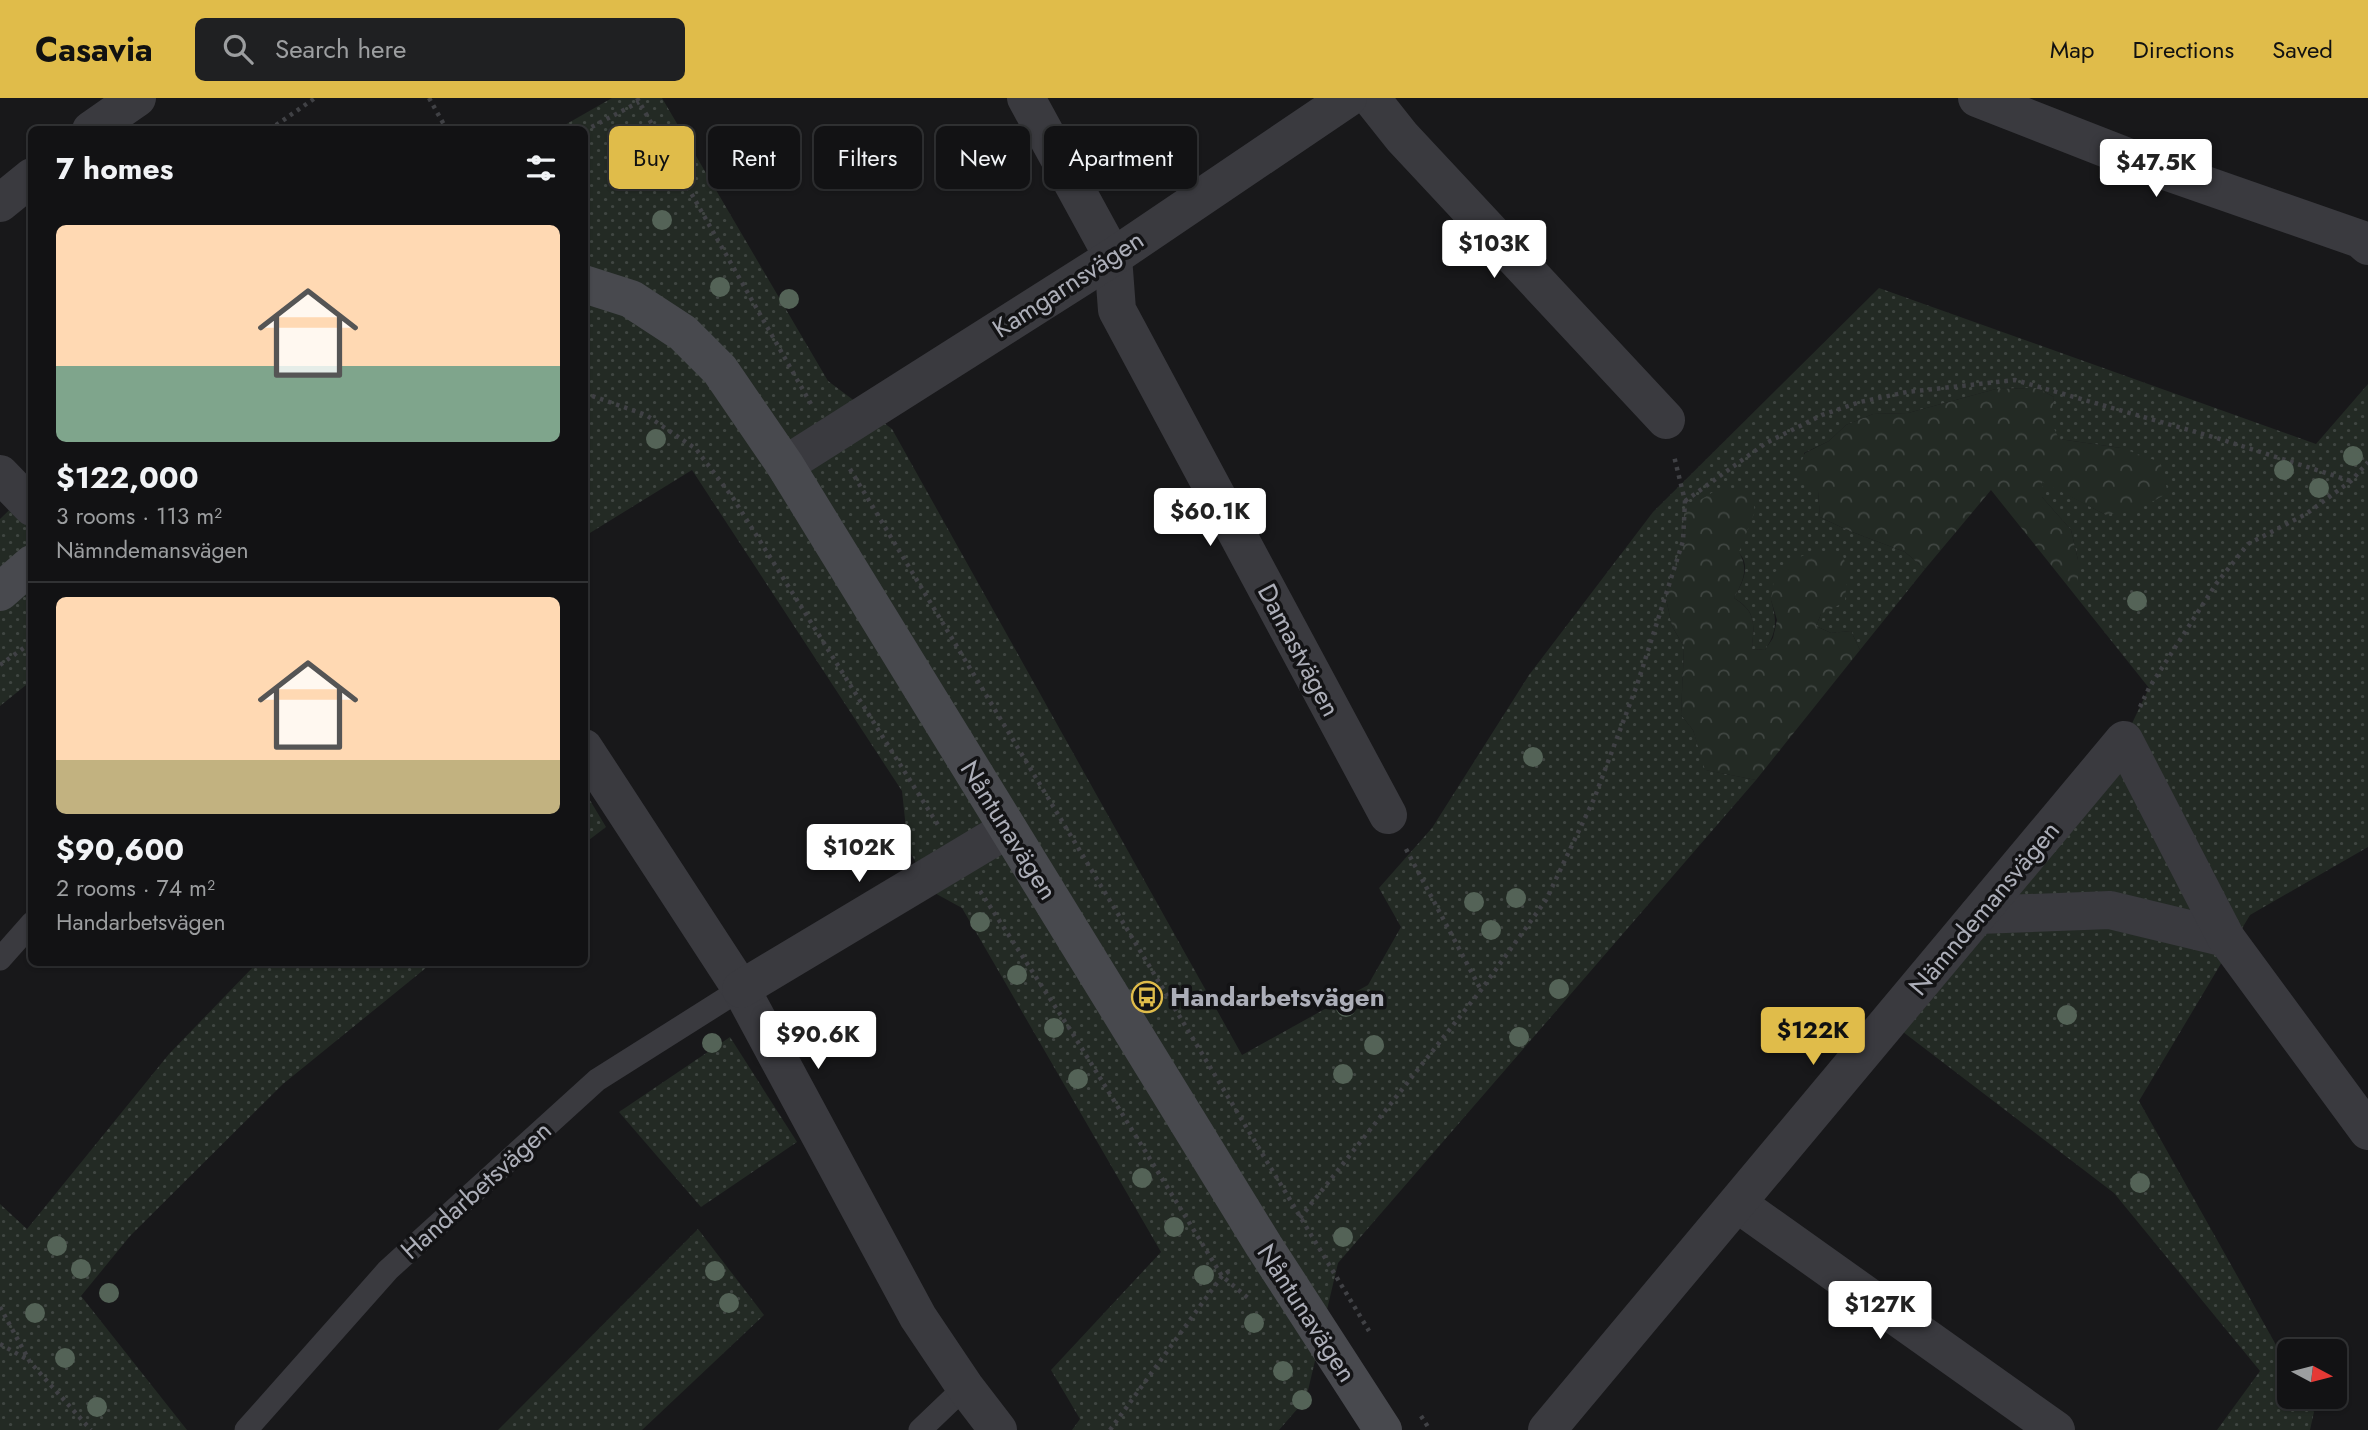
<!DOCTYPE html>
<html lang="en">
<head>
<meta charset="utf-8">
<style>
  :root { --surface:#121214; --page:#1f2022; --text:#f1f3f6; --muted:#9c9ea0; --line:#313234; --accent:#e0bc4a }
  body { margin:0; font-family:Jost,sans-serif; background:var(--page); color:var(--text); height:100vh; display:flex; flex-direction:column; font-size:26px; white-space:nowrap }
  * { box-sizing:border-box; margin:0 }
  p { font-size:23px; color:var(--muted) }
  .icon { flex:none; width:38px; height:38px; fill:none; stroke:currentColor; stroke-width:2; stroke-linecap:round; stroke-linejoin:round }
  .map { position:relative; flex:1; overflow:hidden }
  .side { position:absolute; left:28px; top:28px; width:560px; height:840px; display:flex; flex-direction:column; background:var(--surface); border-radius:10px; box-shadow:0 2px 5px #0004,0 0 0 2px var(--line) }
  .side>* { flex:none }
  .top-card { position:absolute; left:609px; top:28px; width:665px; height:63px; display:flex; gap:14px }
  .needle { width:46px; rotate:97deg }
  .buttons { position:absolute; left:2277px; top:1241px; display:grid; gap:14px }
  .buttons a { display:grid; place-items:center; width:70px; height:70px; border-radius:10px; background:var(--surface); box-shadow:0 2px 5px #0004,0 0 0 2px var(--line); font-size:35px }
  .price { position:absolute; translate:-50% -60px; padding:0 16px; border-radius:7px; background:#fff; color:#222; font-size:23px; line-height:46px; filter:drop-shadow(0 2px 4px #0008) }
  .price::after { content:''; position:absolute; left:50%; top:42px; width:21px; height:16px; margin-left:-10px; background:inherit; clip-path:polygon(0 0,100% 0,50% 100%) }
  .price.selected { background:var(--accent); color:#111 }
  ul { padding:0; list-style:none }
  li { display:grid; align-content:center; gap:14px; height:371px; padding:0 28px }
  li+li { border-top:2px solid var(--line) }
  li span { display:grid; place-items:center; height:217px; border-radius:10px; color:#555 }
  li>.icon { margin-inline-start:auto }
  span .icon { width:126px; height:126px; fill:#fffc; stroke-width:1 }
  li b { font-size:30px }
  h2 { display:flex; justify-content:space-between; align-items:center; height:84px; padding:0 28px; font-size:30px }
  .tag { padding:0 24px; border-radius:10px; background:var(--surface); box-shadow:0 2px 5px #0004,0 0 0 2px var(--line); font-size:24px; line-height:63px }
  .tag.selected { background:var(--accent); color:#111 }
  header { display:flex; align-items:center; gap:42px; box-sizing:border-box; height:98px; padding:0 35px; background:var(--accent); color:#111 }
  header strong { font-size:33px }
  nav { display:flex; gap:38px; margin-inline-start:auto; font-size:24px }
  .search { width:490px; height:63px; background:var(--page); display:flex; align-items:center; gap:18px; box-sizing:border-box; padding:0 24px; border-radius:10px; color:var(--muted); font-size:26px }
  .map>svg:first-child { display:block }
  .grass { fill:url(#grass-dots) }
  .forest { fill:url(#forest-crowns) }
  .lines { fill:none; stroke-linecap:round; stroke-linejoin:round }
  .path { stroke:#404145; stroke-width:4.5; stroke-dasharray:3.5 5; stroke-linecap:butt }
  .lane { stroke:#3a3a3f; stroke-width:23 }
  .street { stroke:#3a3a3f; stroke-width:38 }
  .secondary { stroke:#48494e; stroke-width:38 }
  .tree { fill:#546357 }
  .labels { text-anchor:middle; stroke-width:7; stroke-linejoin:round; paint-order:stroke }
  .street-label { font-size:26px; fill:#acaeb8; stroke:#131315 }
  .poi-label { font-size:26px; font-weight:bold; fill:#acaeb8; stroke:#131315; text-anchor:start }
</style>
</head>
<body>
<header>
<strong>Casavia</strong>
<div class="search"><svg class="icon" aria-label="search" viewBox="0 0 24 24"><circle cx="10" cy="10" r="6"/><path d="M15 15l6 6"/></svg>Search here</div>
<nav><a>Map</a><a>Directions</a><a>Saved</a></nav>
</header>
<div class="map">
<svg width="2368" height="1332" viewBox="0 0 2368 1332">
  <defs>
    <pattern id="grass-dots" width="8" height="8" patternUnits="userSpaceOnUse" patternTransform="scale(1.75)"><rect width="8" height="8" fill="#232a24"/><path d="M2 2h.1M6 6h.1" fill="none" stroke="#404642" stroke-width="1.8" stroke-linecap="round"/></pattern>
    <pattern id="forest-crowns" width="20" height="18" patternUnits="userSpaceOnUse" patternTransform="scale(1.75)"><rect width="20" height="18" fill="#232a24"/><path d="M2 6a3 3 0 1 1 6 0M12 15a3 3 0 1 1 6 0" fill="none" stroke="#404642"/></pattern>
  </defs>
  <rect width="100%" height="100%" fill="#18181a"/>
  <g class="grass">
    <path d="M612,0H662L828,283L892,331L1242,957L1368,887L1401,829L1379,790L1432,730L1529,577L1653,414L1879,190L2316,346L2368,286V749L2250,817L2139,1003L2289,1270V1298L2305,1299L2314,1314L2310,1332H2217L2260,1273L2114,1095L1890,924L2124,642L2149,590L2078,501V462L2071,432L2042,399V383L2106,417L2121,350L2059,341L2050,324L2054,299L2037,290L1996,291L1908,315L1873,316L1846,327L1829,343L1804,355L1818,393L1820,419L1847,432L1905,454L1925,471L1860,552L1851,533L1831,535L1816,528L1821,516L1771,502C1777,522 1777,534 1765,552L1752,551C1754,526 1757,514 1734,500C1740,489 1748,475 1744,463C1740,448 1698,423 1684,412L1683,443L1665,496L1672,528L1684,549L1681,617L1693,632L1706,672L1756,682L1338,1165L1306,1301L1279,1332H1072L1080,1321L1051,1272L1161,1154L962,810L931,793L908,750L902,693L692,372L585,438L584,32H556Z"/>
    <polygon points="31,391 31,583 0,608 0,421"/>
    <polygon points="585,694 606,729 585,745 584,745"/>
    <polygon points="257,865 432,865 283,986 130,1138 81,1198 187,1332 0,1332 0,1106 27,1131 169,956"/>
    <polygon points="730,939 797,1044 701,1109 619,1014"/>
    <polygon points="698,1131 764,1217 642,1332 498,1332"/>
  </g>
  <g class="forest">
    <polygon points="2037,290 2054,299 2051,324 2059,341 2121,350 2160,364 2168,395 2139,411 2106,417 2042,384 2042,399 2071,432 2078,462 2078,501 1991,392 1925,471 1905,454 1847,432 1820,419 1818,393 1795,379 1805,355 1829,343 1846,327 1873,316 1908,315 1996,291"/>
    <path d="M1718,391L1751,395L1755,413L1739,454C1749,472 1743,483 1734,500C1757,515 1754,525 1752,551L1765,552L1773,540L1777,522L1771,502L1775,474C1800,457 1811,451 1842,454L1847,472L1845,504L1821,516L1816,528L1831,535L1851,533L1860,552L1756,682L1705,672L1693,632L1681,617L1684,549L1672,528L1665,496L1683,443L1684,412Z"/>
  </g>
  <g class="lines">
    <g class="path">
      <polyline points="429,0 447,32"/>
      <polyline points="637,0 811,306"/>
      <polyline points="269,32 315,0"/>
      <polyline points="584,33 639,4"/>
      <polyline points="584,295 646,317 696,351 733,400 938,727"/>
      <polyline points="850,371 1369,1233"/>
      <polyline points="1685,403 1766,345 1822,317 1860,304 1907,294 2015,282 2220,341 2351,383"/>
      <polyline points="0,567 32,544"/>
      <polyline points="2140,609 2149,590 2216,486 2248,446 2306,416 2351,383 2368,364"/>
      <polyline points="1406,751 1481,892"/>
      <polyline points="980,793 1073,936 1222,1178 1248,1200"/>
      <polyline points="1300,1120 1481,892 1546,802 1594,701 1637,587 1683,443 1685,403 1674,358"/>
      <polyline points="0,1209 30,1264 91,1332"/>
      <polyline points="0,1246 30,1263"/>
      <polyline points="1421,1318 1430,1332"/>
      <polyline points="1110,1332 1222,1178 1232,1171"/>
    </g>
    <g class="lane">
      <polyline points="0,861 32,825"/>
      <polyline points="246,1332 388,1172 597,982 741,891"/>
      <polyline points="920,1332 965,1289"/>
    </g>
    <g class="street">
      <polyline points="1026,0 1113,159 1117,212 1388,717"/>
      <polyline points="1371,0 1402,39 1666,322"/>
      <polyline points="1977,0 2148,67 2360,141 2368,148"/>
      <polyline points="91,32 137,0"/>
      <polyline points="0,105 32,79"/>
      <polyline points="785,367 1113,159 1348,0"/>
      <polyline points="0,376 32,409"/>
      <polyline points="584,650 741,891 918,1219 965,1289 998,1332"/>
      <polyline points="1978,817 2110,812 2226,840"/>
      <polyline points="741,891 1008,731"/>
      <polyline points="1738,1106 2056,1332"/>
      <polyline points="1547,1332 2124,642 2226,840 2368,1033"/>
    </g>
    <g class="secondary">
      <polyline points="584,186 631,201 683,235 720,272 785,367 1264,1148 1383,1332"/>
      <polyline points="0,494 32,466"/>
    </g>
  </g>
  <g class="tree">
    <circle cx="662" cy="122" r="10"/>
    <circle cx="720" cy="189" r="10"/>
    <circle cx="789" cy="201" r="10"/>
    <circle cx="656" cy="341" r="10"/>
    <circle cx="2353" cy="358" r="10"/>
    <circle cx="2284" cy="372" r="10"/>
    <circle cx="2319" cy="390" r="10"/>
    <circle cx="2137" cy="503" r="10"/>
    <circle cx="1533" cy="659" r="10"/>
    <circle cx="1516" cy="800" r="10"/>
    <circle cx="1474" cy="804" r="10"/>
    <circle cx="980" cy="824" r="10"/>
    <circle cx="1491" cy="832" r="10"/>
    <circle cx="1017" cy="877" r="10"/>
    <circle cx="1559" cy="891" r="10"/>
    <circle cx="1346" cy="909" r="10"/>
    <circle cx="2067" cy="917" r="10"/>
    <circle cx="1054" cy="930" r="10"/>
    <circle cx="1519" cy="939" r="10"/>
    <circle cx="712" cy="945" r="10"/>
    <circle cx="1374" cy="947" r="10"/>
    <circle cx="1343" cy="976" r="10"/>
    <circle cx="1078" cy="981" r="10"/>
    <circle cx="1142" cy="1080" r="10"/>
    <circle cx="2140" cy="1085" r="10"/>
    <circle cx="1174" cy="1129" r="10"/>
    <circle cx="1343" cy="1139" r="10"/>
    <circle cx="57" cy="1148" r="10"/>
    <circle cx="81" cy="1171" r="10"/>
    <circle cx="715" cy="1173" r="10"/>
    <circle cx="1204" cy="1177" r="10"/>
    <circle cx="109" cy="1195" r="10"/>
    <circle cx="729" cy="1205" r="10"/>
    <circle cx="35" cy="1215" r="10"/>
    <circle cx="1254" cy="1225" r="10"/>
    <circle cx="65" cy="1260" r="10"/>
    <circle cx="1283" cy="1273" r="10"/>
    <circle cx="1302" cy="1302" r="10"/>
    <circle cx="97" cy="1309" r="10"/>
  </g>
  <defs>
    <g id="bus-ring" transform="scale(1.575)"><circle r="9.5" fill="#131315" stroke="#e0bc4a" stroke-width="1.5"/><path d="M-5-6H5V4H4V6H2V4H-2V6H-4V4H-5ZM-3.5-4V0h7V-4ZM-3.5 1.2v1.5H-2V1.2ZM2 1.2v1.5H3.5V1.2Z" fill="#e0bc4a"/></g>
  </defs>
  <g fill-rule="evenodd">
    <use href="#bus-ring" x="1147" y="899"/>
  </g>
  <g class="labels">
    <g class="street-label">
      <text transform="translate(1068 186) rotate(-33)" y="9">Kamgarnsvägen</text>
      <text transform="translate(1299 552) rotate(62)" y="9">Damastvägen</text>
      <text transform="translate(1009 732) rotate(58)" y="9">Nåntunavägen</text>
      <text transform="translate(1984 810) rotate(-50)" y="9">Nämndemansvägen</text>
      <text transform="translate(476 1092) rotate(-42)" y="9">Handarbetsvägen</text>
      <text transform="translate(1307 1215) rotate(57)" y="9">Nåntunavägen</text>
    </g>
    <g class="poi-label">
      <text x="1170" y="908">Handarbetsvägen</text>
    </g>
  </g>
</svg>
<div class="buttons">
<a><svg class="needle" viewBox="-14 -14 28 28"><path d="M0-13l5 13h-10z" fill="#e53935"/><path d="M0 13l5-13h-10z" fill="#9c9ea0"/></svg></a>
</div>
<b class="price" style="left:2156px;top:101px">$47.5K</b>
<b class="price" style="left:1494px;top:182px">$103K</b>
<b class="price" style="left:1210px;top:450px">$60.1K</b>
<b class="price" style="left:859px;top:786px">$102K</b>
<b class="price selected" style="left:1813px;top:969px">$122K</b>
<b class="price" style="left:818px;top:973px">$90.6K</b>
<b class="price" style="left:1880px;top:1243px">$127K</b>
<div class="top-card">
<a class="tag selected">Buy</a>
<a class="tag">Rent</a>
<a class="tag">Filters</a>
<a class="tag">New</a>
<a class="tag">Apartment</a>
</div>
<section class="side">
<h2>7 homes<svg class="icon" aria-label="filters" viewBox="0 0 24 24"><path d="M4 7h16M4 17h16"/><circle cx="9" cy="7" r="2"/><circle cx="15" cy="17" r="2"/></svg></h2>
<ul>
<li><span style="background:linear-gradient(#ffd9b3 65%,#7fa58c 0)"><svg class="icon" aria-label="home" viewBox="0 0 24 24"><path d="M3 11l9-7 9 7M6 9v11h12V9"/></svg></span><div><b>$122,000</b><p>3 rooms · 113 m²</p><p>Nämndemansvägen</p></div></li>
<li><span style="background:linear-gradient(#ffd9b3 75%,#c2b280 0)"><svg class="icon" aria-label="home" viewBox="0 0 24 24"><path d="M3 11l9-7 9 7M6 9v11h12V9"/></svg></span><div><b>$90,600</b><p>2 rooms · 74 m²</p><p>Handarbetsvägen</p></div></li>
</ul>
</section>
</div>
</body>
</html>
